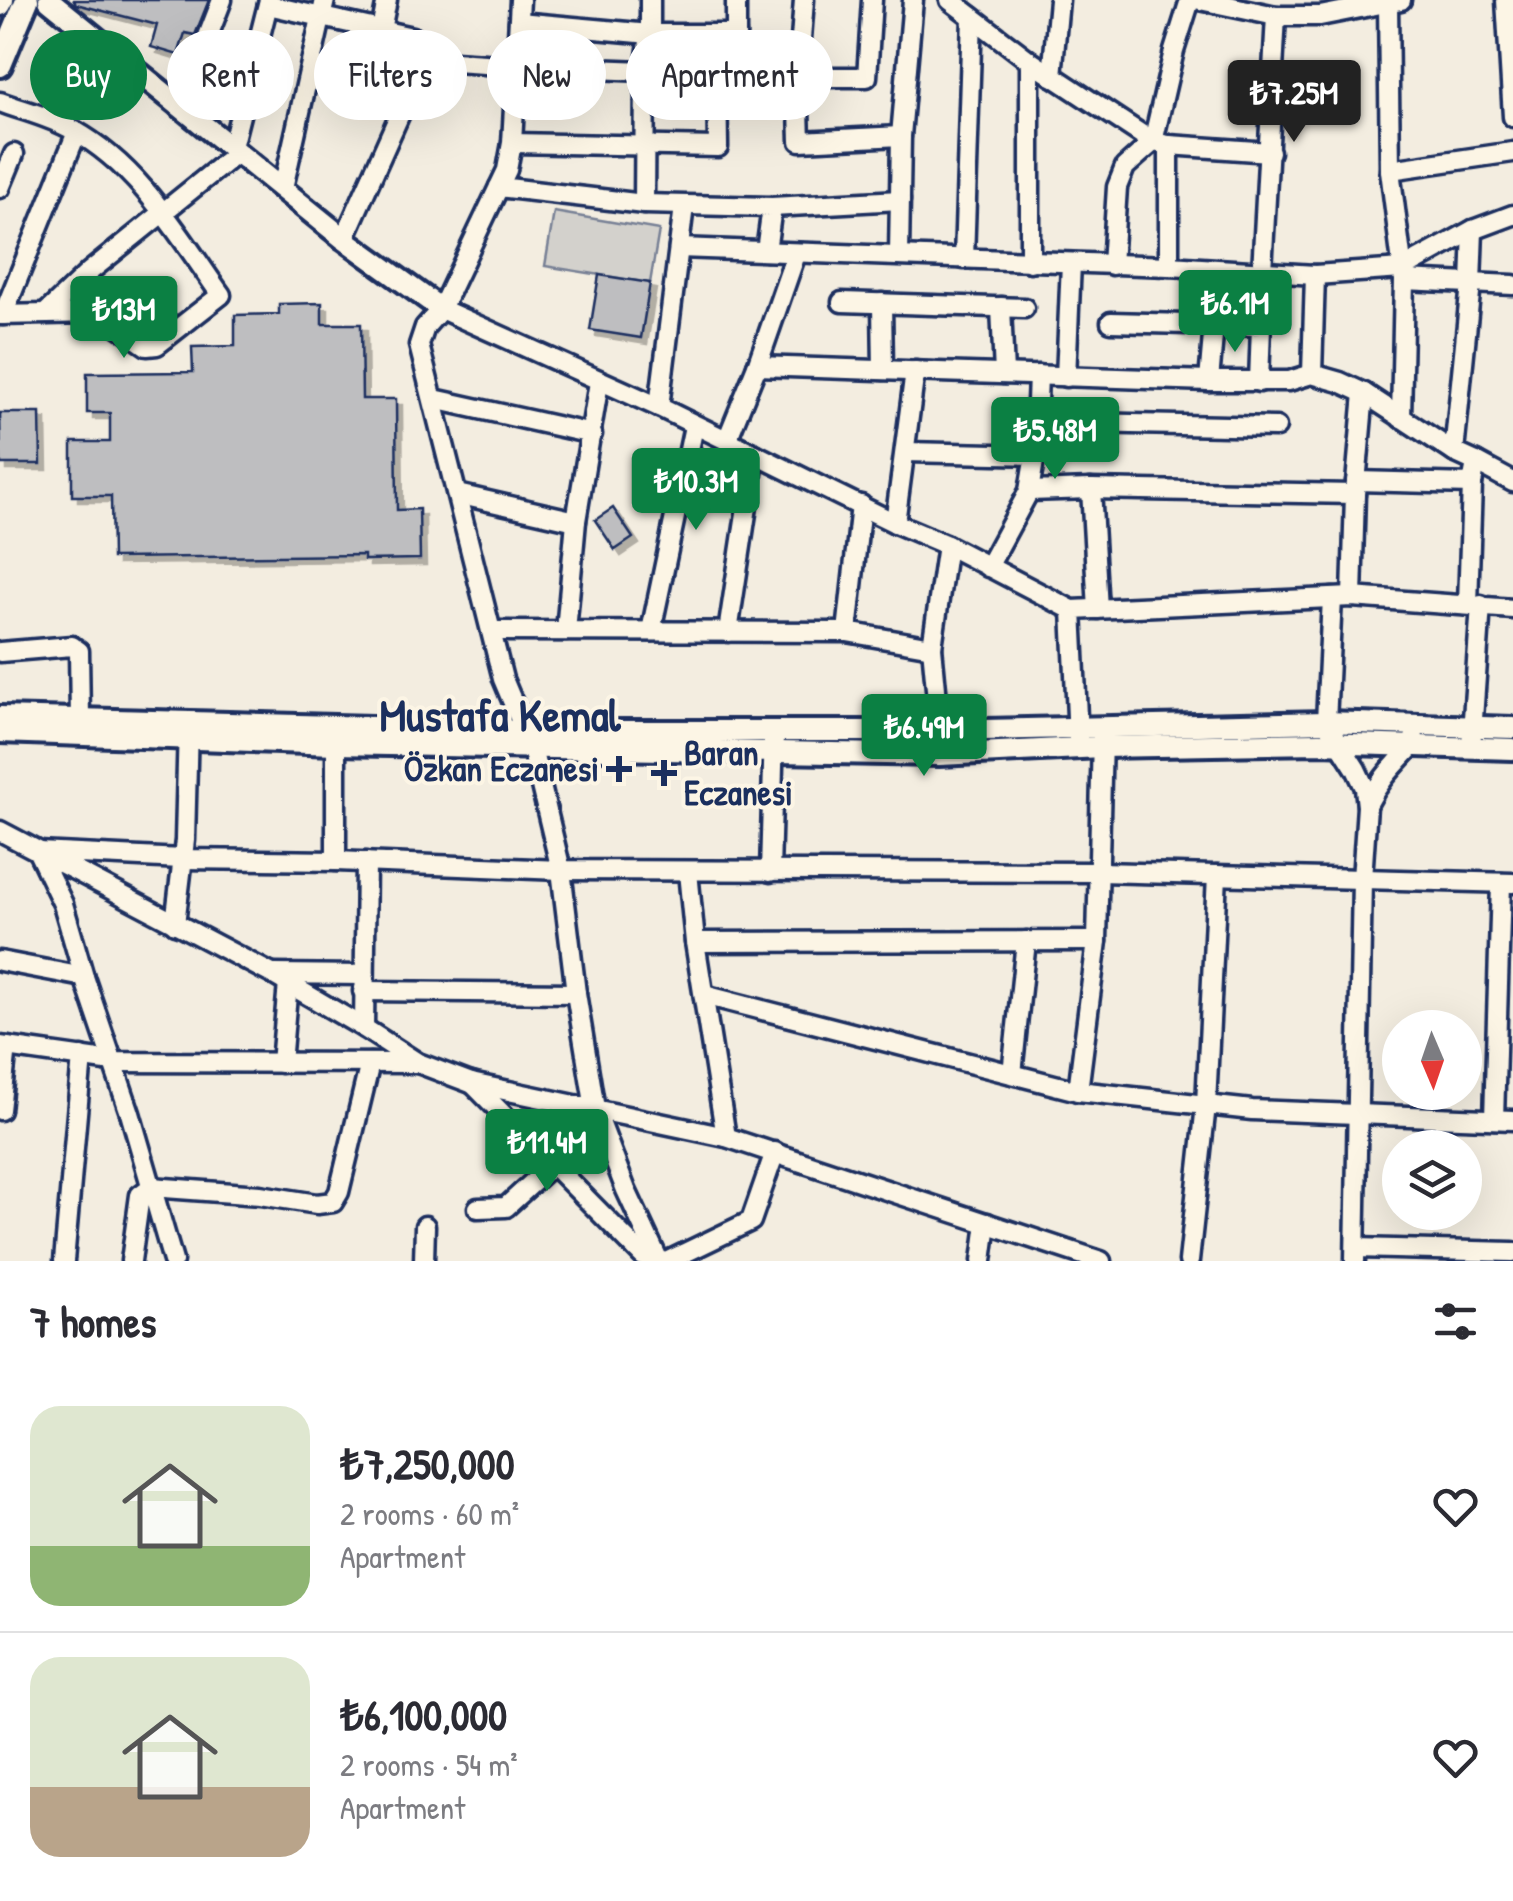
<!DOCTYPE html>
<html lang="en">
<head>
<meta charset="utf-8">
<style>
  :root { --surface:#fff; --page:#f2f2f3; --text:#2b2b33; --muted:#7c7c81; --line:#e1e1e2; --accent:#0b8043 }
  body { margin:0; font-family:"Patrick Hand",sans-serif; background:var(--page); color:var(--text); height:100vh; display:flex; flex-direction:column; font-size:38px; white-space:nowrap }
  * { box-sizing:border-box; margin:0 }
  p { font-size:32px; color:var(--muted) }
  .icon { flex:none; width:55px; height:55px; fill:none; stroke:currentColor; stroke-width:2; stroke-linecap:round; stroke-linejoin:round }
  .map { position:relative; height:1261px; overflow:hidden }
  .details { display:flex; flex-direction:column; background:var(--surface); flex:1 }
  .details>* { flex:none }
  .hud { position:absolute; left:30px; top:30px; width:1000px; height:90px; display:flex; gap:20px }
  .needle { width:65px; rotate:178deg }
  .fabs { position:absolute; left:1382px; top:1010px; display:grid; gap:20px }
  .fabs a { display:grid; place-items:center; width:100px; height:100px; border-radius:50%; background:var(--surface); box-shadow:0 10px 40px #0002; font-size:50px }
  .price { position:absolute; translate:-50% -85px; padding:0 22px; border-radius:10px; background:var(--accent); color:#fff; font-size:32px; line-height:65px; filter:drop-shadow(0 2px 5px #0008) }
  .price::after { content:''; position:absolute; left:50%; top:60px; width:30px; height:22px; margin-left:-15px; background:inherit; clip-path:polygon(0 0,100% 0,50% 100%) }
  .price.active { background:#222; color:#fff }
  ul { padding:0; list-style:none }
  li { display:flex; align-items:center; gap:30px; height:250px; padding:0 30px }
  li+li { border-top:2px solid var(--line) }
  li span { display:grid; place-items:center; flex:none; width:280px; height:200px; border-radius:30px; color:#555 }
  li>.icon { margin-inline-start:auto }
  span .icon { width:120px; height:120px; fill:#fffc; stroke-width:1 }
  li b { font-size:42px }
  h2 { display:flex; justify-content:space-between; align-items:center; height:120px; padding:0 30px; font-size:42px }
  .pill { padding:0 35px; border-radius:45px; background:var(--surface); box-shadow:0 10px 40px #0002; font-size:35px; line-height:90px }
  .pill.active { background:var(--accent); color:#fff }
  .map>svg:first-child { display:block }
  .grass { fill:#d3d1cc; stroke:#778095; stroke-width:2.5 }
  .building { fill:#bebec0; stroke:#1b2f5e; stroke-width:2.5; filter:url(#shadow) }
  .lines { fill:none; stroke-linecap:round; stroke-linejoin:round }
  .minor-casing { stroke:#1b2f5e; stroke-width:25 }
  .tertiary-casing { stroke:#1b2f5e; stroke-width:28 }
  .secondary-casing { stroke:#1b2f5e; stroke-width:30 }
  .minor { stroke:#fcf5e5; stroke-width:18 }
  .tertiary { stroke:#fcf5e5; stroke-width:20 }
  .secondary { stroke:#fcf5e5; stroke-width:22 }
  .poi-dot { fill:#1b2f5e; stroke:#fcf5e5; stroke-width:4 }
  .labels { text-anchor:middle; stroke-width:8; stroke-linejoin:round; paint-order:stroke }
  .poi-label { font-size:35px; font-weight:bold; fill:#1b2f5e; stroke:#fcf5e5; text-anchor:start }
  .district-label { font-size:45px; font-weight:bold; fill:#1b2f5e; stroke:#fcf5e5 }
</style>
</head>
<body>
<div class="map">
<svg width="1513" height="1261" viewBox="0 0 1513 1261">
  <defs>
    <filter id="shadow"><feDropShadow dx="6" dy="6" stdDeviation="0" flood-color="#0004"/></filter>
  </defs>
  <rect width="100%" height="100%" fill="#f3ede0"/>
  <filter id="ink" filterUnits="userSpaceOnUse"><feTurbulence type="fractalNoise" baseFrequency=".01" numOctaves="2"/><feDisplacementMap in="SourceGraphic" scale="20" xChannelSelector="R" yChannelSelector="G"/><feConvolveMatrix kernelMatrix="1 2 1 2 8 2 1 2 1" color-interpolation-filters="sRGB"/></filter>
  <g filter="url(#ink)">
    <polygon class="grass" points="554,212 659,230 650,283 545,266"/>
    <g class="building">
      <polygon points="74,0 209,0 195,35 185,33 178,55 151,47 157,25 76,4"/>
      <polygon points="599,275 650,283 641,338 590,330"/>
      <polygon points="322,303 322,324 361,324 362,399 396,399 397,510 419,509 420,559 364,560 364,555 112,558 111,496 72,496 72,442 110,442 110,413 87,413 87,373 193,372 192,347 235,346 235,315 279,314 279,304"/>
      <polygon points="0,413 40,413 41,464 1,464"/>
      <polygon points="613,508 633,538 615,550 595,520"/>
    </g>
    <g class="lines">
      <g class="minor-casing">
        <g id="minor">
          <polyline points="520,0 512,143 507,170 441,309 425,327 419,345 503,679 532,748 561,870 576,993 595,1109 626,1190 659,1261"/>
          <polyline points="804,0 798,78 800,141 901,136"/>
          <polyline points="950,0 1030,61 1153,142 1169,145 1270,152"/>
          <polyline points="1200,0 1276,16 1320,16 1401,0"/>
          <polyline points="1506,0 1513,117"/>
          <polyline points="1388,3 1390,170 1404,280 1401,418"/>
          <polyline points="268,5 412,37 422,46 424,60 344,239"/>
          <polyline points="519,22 650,34 736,34"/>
          <polyline points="381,30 387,0"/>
          <polyline points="424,60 515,66 645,71 717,77 867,77 872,0"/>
          <polyline points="1030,61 1030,262"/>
          <polyline points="1052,76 1059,0"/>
          <polyline points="736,77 736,0"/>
          <path d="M0,102C24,111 51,117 73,130C139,166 178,234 221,295L157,345L147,346L115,324L94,313L0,315"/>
          <polyline points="181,106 222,0"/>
          <polyline points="512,143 718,147 717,77"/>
          <polyline points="232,147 269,0"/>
          <polyline points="1390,170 1513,152"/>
          <polyline points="499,187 644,204 772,207 766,251"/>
          <polyline points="0,188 14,154"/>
          <polyline points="283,188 325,0"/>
          <polyline points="644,204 645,71 650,34 650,0"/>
          <polyline points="772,207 900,200"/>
          <polyline points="679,248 1169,266 1315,275 1402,269 1473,230 1513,215"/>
          <polyline points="899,255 901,136 913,0"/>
          <polyline points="964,259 972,17"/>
          <polyline points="1112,265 1117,187 1125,167 1153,142 1174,51 1190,0"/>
          <polyline points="1169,266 1169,145"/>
          <polyline points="1262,271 1276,16"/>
          <polyline points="1404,280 1513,285"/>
          <polyline points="842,302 1024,308"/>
          <polyline points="882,303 883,370"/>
          <polyline points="1001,307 1004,374"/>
          <polyline points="441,309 659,407 895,523 947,545 1072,610"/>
          <polyline points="45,314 89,272 238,152"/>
          <polyline points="3,315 77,132"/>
          <polyline points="1111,322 1261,326 1259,382"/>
          <polyline points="757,366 1209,381 1289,381 1312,374 1340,382 1364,393 1454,452 1476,462 1472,484 1468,604"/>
          <polyline points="1312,374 1315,275"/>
          <polyline points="1066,377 1071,263"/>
          <polyline points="1209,381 1214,324"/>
          <polyline points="434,399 592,434"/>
          <polyline points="659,407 684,206"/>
          <polyline points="1036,422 1276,427"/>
          <polyline points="727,440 757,366 796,254"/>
          <polyline points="905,452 1035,455"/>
          <polyline points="1454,452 1471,284 1473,230"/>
          <polyline points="1476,462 1513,482"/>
          <polyline points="1356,481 1472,484"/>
          <polyline points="1091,489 1098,609"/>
          <polyline points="1029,491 1091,489 1355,494"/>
          <polyline points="457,494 576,521"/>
          <polyline points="895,523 915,371"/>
          <polyline points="988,567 1029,491 1035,455 1038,375"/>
          <polyline points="1352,597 1355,494 1364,393"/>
          <polyline points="1332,598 1326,722 1356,769 1365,788 1367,806 1362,879 1355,1261"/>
          <polyline points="492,631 847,632 932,647"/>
          <polyline points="566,631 576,521 599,382"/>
          <polyline points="651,631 694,426"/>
          <polyline points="728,632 755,454"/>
          <polyline points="847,632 861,505"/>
          <polyline points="0,652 72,646 79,651 80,719"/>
          <polyline points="1078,738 1072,610 1352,597 1513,609"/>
          <polyline points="1471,747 1481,605"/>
          <polyline points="939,755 940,731 932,647 947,545"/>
          <path d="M1367,805C1380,779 1394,766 1413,745L1414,738"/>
          <polyline points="0,831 272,974 364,1028 418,1063 471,1083 726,1137 1101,1261"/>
          <polyline points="336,861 336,744"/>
          <polyline points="688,872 695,942 726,1137"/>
          <polyline points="770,872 774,731"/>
          <polyline points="175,924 185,840 188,725"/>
          <polyline points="695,942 1097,941"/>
          <polyline points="0,961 84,977"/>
          <polyline points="274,974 363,975"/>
          <polyline points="363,991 576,993"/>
          <polyline points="704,995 1078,1091 1252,1110 1513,1120"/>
          <polyline points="364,1028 366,862"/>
          <polyline points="0,1046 113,1062 417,1063"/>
          <polyline points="281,1063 288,983"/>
          <polyline points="1012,1074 1026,941"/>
          <polyline points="472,1083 643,1256 653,1261"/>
          <polyline points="1078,1091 1097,941 1102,737"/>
          <polyline points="0,1110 7,1047"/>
          <polyline points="1494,1119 1501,883"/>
          <polyline points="478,1208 506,1207 599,1122"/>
          <polyline points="1356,1248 1513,1252"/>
          <polyline points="64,1261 82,1057"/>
          <polyline points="131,1261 140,1195 151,1187 260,1195 317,1204 333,1202 339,1192 370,1063"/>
          <polyline points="173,1261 130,1113 84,977 63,904 38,852 182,859 336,861 561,870 1100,872 1513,883"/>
          <polyline points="424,1261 425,1226"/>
          <polyline points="668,1261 751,1221 775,1152"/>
          <polyline points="982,1261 987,1223"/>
          <polyline points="1189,1261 1206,1105 1217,875"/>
        </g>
      </g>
      <g class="tertiary-casing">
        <g id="tertiary">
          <polyline points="49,0 344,239 441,309"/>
          <polyline points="0,717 525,731 940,731 1326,722 1513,728"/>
          <polyline points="0,732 336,744 939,755 1101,747 1320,743 1513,749"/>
        </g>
      </g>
      <g class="secondary-casing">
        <g id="secondary">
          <polyline points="0,4 2,0"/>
          <polyline points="0,65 27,0"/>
        </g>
      </g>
      <use href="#minor" class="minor"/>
      <use href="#tertiary" class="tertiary"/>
      <use href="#secondary" class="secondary"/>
    </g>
  </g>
  <g class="poi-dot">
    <path d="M614 754h10v10h10v10h-10v10h-10v-10h-10v-10h10z"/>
    <path d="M659 758h10v10h10v10h-10v10h-10v-10h-10v-10h10z"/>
  </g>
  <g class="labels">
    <g class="poi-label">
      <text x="684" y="765">Baran<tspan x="684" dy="40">Eczanesi</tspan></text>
      <text x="599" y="781" text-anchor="end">Özkan Eczanesi</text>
    </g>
    <g class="district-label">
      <text x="500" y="731">Mustafa Kemal</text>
    </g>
  </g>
</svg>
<div class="fabs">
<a><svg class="needle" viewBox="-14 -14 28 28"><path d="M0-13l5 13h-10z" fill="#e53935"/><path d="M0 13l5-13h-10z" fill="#7c7c81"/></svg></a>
<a><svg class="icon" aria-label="layers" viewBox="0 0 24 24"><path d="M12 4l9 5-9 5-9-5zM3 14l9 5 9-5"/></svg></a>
</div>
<b class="price active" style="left:1294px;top:145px">₺7.25M</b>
<b class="price" style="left:1235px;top:355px">₺6.1M</b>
<b class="price" style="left:124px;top:361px">₺13M</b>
<b class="price" style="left:1055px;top:482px">₺5.48M</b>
<b class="price" style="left:696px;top:533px">₺10.3M</b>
<b class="price" style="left:924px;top:779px">₺6.49M</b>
<b class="price" style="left:547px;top:1194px">₺11.4M</b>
<div class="hud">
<a class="pill active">Buy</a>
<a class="pill">Rent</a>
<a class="pill">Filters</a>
<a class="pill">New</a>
<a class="pill">Apartment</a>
</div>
</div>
<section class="details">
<h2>7 homes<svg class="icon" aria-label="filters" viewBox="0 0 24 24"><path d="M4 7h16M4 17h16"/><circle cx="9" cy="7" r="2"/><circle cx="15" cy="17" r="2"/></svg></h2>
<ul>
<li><span style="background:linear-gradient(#dfe7d0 70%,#8fb573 0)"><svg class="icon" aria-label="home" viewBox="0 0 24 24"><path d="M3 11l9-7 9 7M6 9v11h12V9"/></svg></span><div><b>₺7,250,000</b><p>2 rooms · 60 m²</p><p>Apartment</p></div><svg class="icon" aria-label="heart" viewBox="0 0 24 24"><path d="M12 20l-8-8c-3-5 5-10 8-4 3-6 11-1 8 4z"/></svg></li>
<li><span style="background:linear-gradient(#dfe7d0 65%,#b9a48a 0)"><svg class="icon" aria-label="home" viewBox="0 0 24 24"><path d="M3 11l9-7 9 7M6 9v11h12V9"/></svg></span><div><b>₺6,100,000</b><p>2 rooms · 54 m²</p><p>Apartment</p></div><svg class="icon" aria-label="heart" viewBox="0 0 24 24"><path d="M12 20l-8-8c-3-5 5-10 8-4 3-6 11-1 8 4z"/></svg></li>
</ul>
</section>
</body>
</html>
